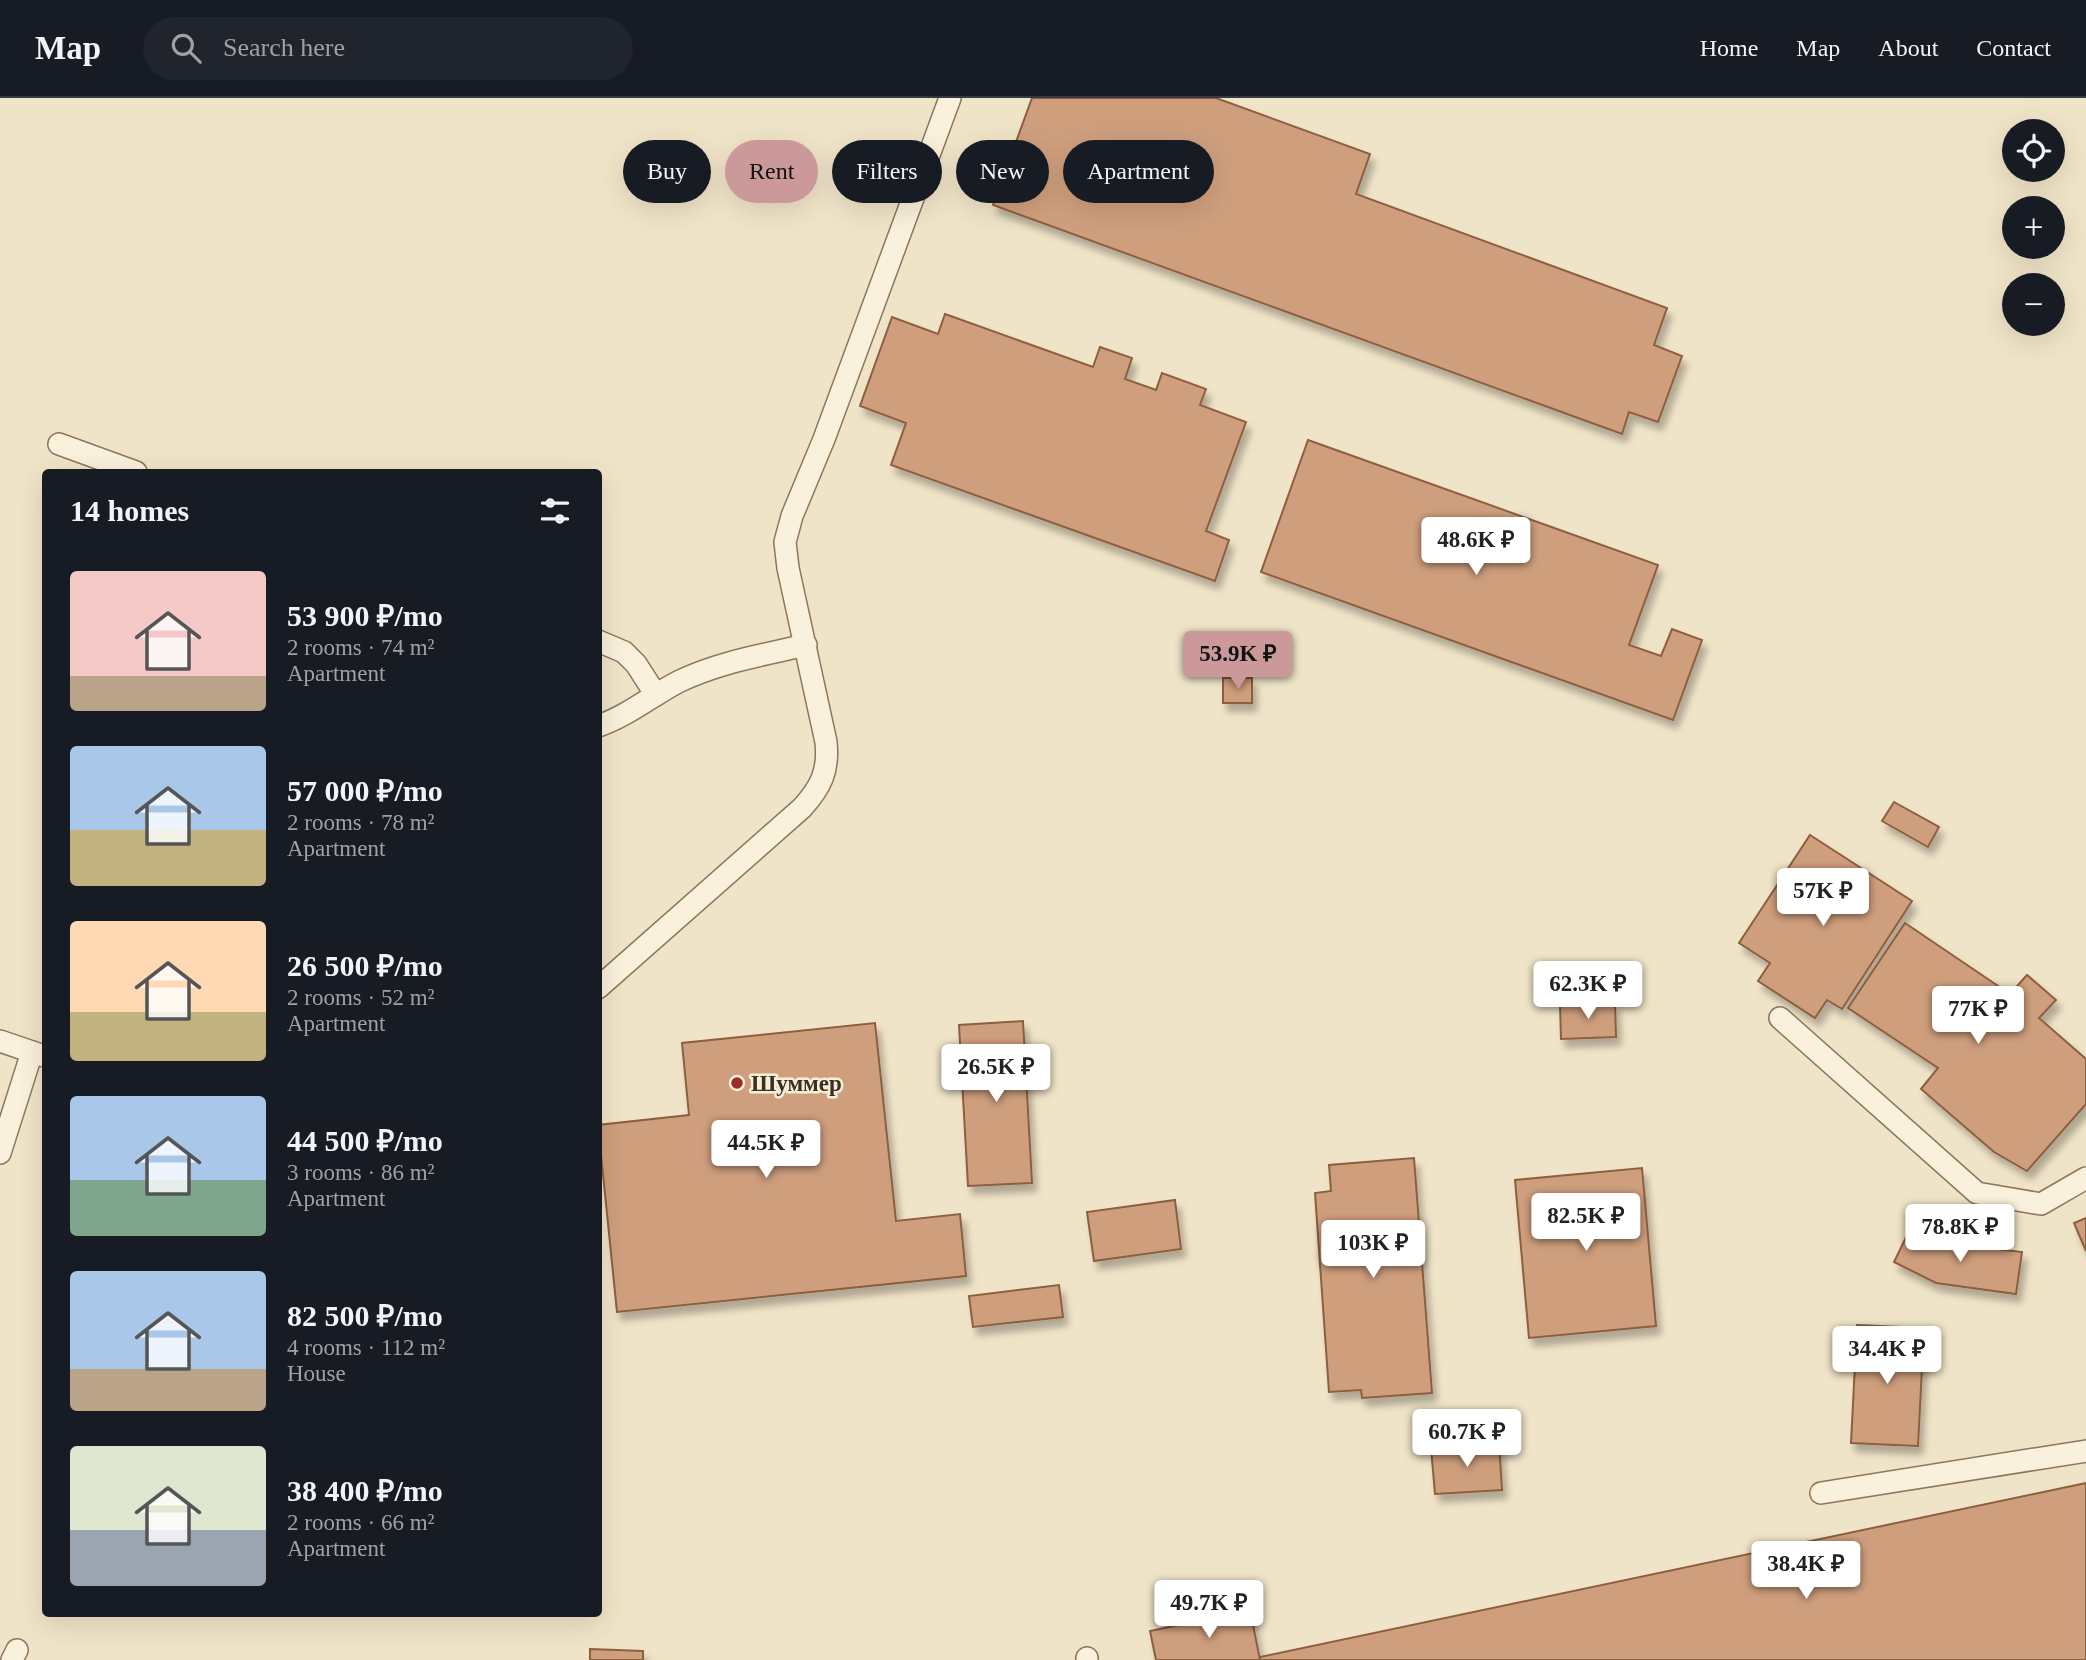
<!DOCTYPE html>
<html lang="en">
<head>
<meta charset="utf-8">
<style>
  :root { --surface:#171b24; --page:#20242c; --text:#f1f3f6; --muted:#9ea1a6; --line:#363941; --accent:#cc999b }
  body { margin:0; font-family:Georgia,serif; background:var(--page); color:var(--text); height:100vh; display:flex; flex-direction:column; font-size:26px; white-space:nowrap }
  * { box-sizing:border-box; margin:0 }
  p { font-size:23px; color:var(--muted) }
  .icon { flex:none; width:38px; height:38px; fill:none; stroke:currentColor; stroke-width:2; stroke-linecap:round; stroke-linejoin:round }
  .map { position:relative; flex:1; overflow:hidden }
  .side { position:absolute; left:42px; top:371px; width:560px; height:1148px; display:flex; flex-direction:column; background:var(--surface); border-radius:7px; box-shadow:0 7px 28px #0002 }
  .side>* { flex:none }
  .top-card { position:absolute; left:623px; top:42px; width:665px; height:63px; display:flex; gap:14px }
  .tools { position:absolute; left:2002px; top:21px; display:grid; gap:14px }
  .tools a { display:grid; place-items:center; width:63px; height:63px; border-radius:50%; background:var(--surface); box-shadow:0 7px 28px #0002; font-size:35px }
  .price { position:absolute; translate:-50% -60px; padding:0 16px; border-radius:7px; background:#fff; color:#222; font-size:23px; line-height:46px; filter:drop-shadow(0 2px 4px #0008) }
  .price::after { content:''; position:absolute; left:50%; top:42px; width:21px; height:16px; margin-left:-10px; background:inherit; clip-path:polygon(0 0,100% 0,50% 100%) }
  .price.on { background:var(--accent); color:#111 }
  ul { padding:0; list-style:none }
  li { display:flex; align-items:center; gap:21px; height:175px; padding:0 28px }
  li span { display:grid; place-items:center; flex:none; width:196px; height:140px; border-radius:7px; color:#555 }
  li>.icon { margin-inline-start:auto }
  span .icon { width:84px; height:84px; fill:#fffc; stroke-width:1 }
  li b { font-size:30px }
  h2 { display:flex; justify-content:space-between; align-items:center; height:84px; padding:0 28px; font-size:30px }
  .chip { padding:0 24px; border-radius:32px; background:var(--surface); box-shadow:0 7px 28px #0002; font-size:24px; line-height:63px }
  .chip.on { background:var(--accent); color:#111 }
  header { display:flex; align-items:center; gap:42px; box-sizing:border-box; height:98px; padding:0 35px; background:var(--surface); border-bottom:2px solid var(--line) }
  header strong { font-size:33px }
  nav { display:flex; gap:38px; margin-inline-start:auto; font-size:24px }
  .search { width:490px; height:63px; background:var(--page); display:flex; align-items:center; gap:18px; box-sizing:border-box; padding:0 24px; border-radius:38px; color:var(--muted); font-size:26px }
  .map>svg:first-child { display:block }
  .building { fill:#cf9f7d; stroke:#8d5f41; stroke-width:2; filter:url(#shadow) }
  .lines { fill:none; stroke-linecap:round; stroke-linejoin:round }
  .service-casing { stroke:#8d765c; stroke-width:24 }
  .service { stroke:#faf1dc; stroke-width:21 }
  .poi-dot { fill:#9e2a2b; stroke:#f7eed8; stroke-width:2.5 }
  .labels { text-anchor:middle; stroke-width:5; stroke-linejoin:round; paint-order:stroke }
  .poi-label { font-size:23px; font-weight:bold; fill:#3d2e20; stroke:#f7eed8; text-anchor:start }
</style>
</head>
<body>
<header>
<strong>Map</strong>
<div class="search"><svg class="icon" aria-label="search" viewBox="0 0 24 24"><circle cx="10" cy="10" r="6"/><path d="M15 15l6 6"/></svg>Search here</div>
<nav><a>Home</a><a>Map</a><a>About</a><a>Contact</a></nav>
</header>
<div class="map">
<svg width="2086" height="1562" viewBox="0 0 2086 1562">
  <defs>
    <filter id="shadow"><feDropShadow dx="4.5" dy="8" stdDeviation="3.5" flood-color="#0004"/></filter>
  </defs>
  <rect width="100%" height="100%" fill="#f0e4c8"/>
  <g class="building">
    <polygon points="1032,0 1216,0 1370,56 1356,96 1667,210 1654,247 1682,258 1658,324 1629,314 1622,336 993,107"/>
    <polygon points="945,216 1093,269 1100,249 1132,260 1125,281 1156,292 1162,275 1206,291 1200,307 1246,324 1206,433 1229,442 1215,483 891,367 906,325 860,308 892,219 938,236"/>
    <polygon points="1308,342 1658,467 1629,547 1661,558 1672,531 1702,542 1673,622 1261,474"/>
    <rect x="1223" y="580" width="29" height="25"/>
    <polygon points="1894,704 1939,729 1928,749 1882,723"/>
    <polygon points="1810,737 1912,803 1842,911 1827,902 1815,920 1758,883 1770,865 1739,845"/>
    <polygon points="1905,825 2010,896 2027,877 2056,902 2039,920 2086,961 2086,1006 2027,1073 1994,1054 1921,991 1938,970 1848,910"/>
    <polygon points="1615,905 1616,939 1561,941 1560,907"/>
    <polygon points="1023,923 1032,1085 968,1088 959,927"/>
    <polygon points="875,925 896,1123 960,1116 966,1178 617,1214 598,1027 689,1017 682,945"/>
    <polygon points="1414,1060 1432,1295 1362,1300 1361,1292 1329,1294 1315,1095 1331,1093 1329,1067"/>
    <polygon points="1642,1070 1656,1228 1529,1240 1515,1082"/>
    <polygon points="1175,1102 1181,1151 1094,1163 1087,1114"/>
    <polygon points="2086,1120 2086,1153 2074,1125"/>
    <polygon points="1911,1129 1942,1144 2022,1154 2016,1196 1936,1185 1894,1164"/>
    <polygon points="1059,1187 1063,1219 973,1229 969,1198"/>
    <polygon points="1857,1227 1924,1230 1918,1348 1851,1345"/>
    <polygon points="1499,1345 1502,1392 1435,1396 1431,1350"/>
    <polygon points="2086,1385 2086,1562 1260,1562 1260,1559"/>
    <polygon points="1250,1512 1260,1562 1156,1562 1150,1533"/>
    <polygon points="590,1551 643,1553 643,1562 590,1562"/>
  </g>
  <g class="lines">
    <g class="service-casing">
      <g id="service">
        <polyline points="59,346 136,374"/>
        <polyline points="598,543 624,554 636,566 656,597"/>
        <path d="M598,628C628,618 652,597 680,583C720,564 763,557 806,547"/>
        <path d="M598,890L802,710C821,689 829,673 826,644L788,470L785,444L792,418L824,341L950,0"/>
        <polyline points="1780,920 1977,1095 2041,1106 2086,1080"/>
        <polyline points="0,943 44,958"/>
        <polyline points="0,1055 32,954"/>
        <polyline points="1821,1395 2086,1353"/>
        <polyline points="12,1562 17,1552"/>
        <polyline points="1087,1562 1087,1560"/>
      </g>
    </g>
    <use href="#service" class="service"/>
  </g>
  <circle class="poi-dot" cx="737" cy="985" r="7"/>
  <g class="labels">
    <g class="poi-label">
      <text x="751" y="993">Шуммер</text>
    </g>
  </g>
</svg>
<div class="tools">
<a><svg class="icon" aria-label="locate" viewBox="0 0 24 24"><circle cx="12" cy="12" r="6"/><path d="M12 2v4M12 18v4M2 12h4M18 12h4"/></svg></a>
<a>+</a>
<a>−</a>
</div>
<b class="price" style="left:1476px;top:479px">48.6K ₽</b>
<b class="price on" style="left:1238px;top:593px">53.9K ₽</b>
<b class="price" style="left:1823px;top:830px">57K ₽</b>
<b class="price" style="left:1588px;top:923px">62.3K ₽</b>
<b class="price" style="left:1978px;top:948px">77K ₽</b>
<b class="price" style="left:996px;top:1006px">26.5K ₽</b>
<b class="price" style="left:766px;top:1082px">44.5K ₽</b>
<b class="price" style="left:1586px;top:1155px">82.5K ₽</b>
<b class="price" style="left:1960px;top:1166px">78.8K ₽</b>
<b class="price" style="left:1373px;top:1182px">103K ₽</b>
<b class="price" style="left:1887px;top:1288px">34.4K ₽</b>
<b class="price" style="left:1467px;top:1371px">60.7K ₽</b>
<b class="price" style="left:1806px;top:1503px">38.4K ₽</b>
<b class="price" style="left:1209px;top:1542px">49.7K ₽</b>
<div class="top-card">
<a class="chip">Buy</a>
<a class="chip on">Rent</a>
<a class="chip">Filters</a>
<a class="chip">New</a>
<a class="chip">Apartment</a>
</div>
<section class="side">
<h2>14 homes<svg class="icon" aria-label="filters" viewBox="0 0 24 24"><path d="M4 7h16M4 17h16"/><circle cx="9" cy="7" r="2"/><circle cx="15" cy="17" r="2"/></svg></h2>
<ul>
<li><span style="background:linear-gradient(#f6c9c9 75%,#b9a48a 0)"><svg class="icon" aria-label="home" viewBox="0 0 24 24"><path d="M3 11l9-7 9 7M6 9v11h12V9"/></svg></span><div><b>53 900 ₽/mo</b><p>2 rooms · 74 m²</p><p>Apartment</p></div></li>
<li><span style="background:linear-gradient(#a9c7e8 60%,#c2b280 0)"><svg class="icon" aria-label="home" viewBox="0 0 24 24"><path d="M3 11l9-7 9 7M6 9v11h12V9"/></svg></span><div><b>57 000 ₽/mo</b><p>2 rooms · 78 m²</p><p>Apartment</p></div></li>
<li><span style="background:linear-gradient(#ffd9b3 65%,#c2b280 0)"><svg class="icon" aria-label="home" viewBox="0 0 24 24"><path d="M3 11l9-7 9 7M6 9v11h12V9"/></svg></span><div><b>26 500 ₽/mo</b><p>2 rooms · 52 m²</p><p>Apartment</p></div></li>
<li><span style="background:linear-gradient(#a9c7e8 60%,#7fa58c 0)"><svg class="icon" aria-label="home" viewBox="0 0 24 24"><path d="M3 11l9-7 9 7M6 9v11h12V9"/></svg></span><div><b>44 500 ₽/mo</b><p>3 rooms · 86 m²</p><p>Apartment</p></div></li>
<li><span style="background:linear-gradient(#a9c7e8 70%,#b9a48a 0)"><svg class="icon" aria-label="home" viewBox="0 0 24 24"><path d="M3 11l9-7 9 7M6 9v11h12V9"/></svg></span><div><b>82 500 ₽/mo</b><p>4 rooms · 112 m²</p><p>House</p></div></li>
<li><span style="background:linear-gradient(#dfe7d0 60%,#9aa5b1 0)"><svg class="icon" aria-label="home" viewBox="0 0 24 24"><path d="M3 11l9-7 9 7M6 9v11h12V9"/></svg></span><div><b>38 400 ₽/mo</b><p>2 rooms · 66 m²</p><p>Apartment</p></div></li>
</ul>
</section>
</div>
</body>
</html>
